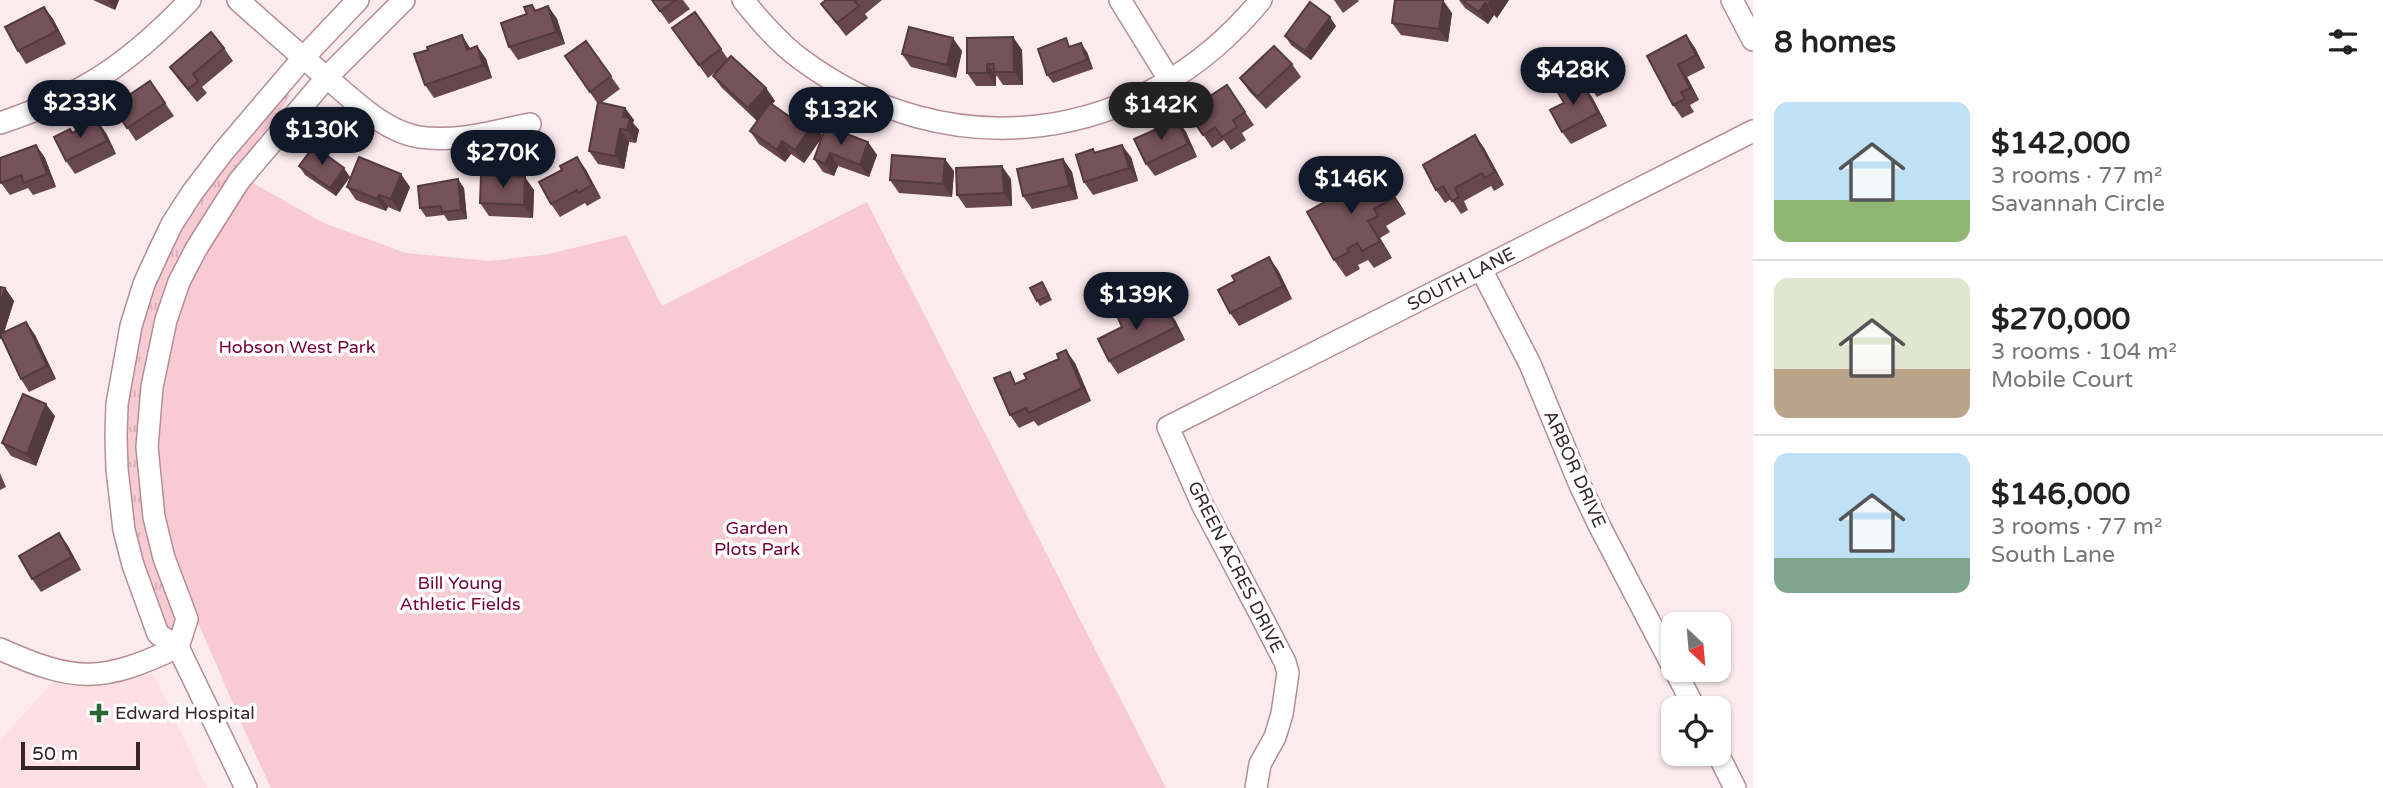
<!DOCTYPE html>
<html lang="en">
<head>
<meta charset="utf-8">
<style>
  :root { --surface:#fff; --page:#f2f2f2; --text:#222; --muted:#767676; --line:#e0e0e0; --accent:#111827 }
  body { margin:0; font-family:"Varela Round",sans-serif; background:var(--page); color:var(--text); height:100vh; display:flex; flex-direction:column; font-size:26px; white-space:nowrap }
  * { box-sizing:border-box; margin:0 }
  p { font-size:23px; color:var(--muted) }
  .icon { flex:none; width:38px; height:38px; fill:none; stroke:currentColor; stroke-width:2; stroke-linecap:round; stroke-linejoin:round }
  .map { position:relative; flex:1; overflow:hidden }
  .details { display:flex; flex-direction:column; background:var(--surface); width:630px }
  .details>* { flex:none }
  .needle { width:46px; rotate:154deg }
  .buttons { position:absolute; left:1661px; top:612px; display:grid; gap:14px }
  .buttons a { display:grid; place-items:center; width:70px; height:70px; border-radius:14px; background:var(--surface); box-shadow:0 2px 5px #0004; font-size:35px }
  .scale { position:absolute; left:21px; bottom:18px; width:119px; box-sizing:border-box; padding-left:7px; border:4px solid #352629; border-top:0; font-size:19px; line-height:24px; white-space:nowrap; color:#352629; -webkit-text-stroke:5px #fff; paint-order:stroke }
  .price { position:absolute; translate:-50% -60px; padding:0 16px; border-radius:24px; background:var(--accent); color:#fff; font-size:23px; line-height:46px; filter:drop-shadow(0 2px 4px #0008) }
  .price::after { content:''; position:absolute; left:50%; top:42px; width:21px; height:16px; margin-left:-10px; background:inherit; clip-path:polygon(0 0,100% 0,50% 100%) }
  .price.current { background:#222; color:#fff }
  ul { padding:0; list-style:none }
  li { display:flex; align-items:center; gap:21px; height:175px; padding:0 21px }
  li+li { border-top:2px solid var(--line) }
  li span { display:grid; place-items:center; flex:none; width:196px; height:140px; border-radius:14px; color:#555 }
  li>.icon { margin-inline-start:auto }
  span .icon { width:84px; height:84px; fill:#fffc; stroke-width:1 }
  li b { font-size:30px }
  h2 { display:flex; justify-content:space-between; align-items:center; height:84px; padding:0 21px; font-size:30px }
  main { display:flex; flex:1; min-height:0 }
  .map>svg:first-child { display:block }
  .built { fill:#ffdfe5 }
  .grass { fill:url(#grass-tufts) }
  .park { fill:#f8cbd4 }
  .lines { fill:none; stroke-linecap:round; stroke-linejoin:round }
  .minor-casing { stroke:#b48d95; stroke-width:24 }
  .minor { stroke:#fff; stroke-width:21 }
  .wall { fill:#65474d }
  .shaded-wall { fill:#533a3f }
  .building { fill:#76535a; stroke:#533a3f; stroke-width:2 }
  .poi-dot { fill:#246732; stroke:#fff; stroke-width:2.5 }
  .labels { text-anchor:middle; stroke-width:7; stroke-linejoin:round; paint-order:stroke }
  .street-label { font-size:18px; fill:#352629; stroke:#fff }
  .park-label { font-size:18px; fill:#720031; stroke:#fff }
  .poi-label { font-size:18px; fill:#352629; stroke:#fff; text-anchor:start }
</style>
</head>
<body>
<main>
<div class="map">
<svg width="1753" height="788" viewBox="0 0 1753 788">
  <defs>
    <pattern id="grass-tufts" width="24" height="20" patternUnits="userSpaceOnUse" patternTransform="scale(1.75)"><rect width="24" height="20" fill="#f8cbd4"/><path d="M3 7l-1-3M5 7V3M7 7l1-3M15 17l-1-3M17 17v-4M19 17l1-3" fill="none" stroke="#d5aeb6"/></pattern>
  </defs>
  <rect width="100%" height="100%" fill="#fcebee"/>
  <polygon class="built" points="153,673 207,788 0,788 0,740 55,680 88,685 121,682"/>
  <path class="grass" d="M288,92L290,96L213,203L160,311L149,351L139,419L170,602C173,612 176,621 172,632L168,635C158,605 144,575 136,544C110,446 132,307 185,221C213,174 252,133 288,92Z"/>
  <path class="park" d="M251,182L324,223L406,253L490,261L549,254L626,235L662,306L867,202L1166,788H271C252,748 234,707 217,666C199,625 181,585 168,542C144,457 159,340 199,262C213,233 233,207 251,182Z"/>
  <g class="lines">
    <g class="minor-casing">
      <g id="minor">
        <path d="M238,0C267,26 296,52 326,77C354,100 383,131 419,137C456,143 494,131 530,124"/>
        <path d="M743,0C760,21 777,41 798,57C948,171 1142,145 1261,0"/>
        <polyline points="1120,0 1170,81"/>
        <polyline points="1732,0 1753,40"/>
        <path d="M0,123C82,96 131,62 190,0"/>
        <polyline points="1481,269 1530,364 1580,485 1599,525 1673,667"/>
        <polyline points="178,647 187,619 164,558 154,517 147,447 152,387 166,320 179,282 196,249 239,181 327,77 404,0"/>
        <path d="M0,649C76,683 102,683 178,647"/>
        <polyline points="1675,670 1695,709"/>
        <polyline points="1718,754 1735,788"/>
        <polyline points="246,788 178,647 158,634 133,565 124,530 117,469 116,436 117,404 131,326 144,284 159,251 172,224 192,193 223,152 303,58 358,0"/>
        <polyline points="1256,788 1260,764 1275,737 1282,714 1288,673 1285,662 1256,606 1202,504 1168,427 1753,131"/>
      </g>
    </g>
    <use href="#minor" class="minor"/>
  </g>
  <g class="wall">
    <polygon points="93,0 119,0 115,10"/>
    <polygon points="652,0 683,0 690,9 669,24"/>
    <polygon points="826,0 882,0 865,14 868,18 846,36 821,4"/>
    <polygon points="1334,0 1358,0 1359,1 1343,13"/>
    <polygon points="1459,0 1509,0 1497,18 1494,15 1488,24 1465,8"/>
    <polygon points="532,5 536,10 548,6 557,19 565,44 518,60 509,47"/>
    <polygon points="44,7 53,19 66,44 26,64 18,51"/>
    <polygon points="1452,13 1448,42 1401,35 1392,23"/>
    <polygon points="1336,26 1311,60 1291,45 1285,36"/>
    <polygon points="672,28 721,49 728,59 766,88 775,101 772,104 793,119 814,123 823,136 868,142 877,155 869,177 838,166 834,176 823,172 814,159 823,136 804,163 791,154 785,162 759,144 750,131 760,117 757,121 722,88 713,76 718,70 708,78"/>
    <polygon points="1686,35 1695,48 1705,68 1687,77 1699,100 1690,105 1694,112 1682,118 1673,105 1647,56"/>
    <polygon points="1013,37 1022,50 1023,85 1003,85 997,76 996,76 996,86 976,86 967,73"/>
    <polygon points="586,41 620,89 601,103 625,108 634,120 633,123 639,130 636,143 629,142 624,169 598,164 589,151 598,104 565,56"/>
    <polygon points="477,46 486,59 492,78 434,98 425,85"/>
    <polygon points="1071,46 1087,52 1093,69 1053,83 1047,75"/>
    <polygon points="224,48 233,61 202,87 207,93 197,102 179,80 170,67"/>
    <polygon points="962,51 956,78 911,67 902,54"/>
    <polygon points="1292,64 1301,77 1266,109 1249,91 1240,78"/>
    <polygon points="1602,71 1612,89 1597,97 1591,88"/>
    <polygon points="150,81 174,116 136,141 113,106"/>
    <polygon points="1227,85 1254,125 1242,133 1246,140 1231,150 1224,140 1212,148 1187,111"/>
    <polygon points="1576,88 1592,97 1607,126 1571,144 1562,132 1564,103"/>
    <polygon points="1177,120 1186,132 1197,157 1155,176 1146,164"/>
    <polygon points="73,132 106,133 116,154 75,174 66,161"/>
    <polygon points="36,145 45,158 56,187 33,195 28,188 10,195 1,183"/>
    <polygon points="1484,148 1504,185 1494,191 1491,186 1464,201 1468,210 1461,214 1451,199 1445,203 1436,190"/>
    <polygon points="1093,149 1096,153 1131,157 1138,181 1093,195 1084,182"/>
    <polygon points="577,157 586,170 601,198 587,206 585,203 560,217 551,204 562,170"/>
    <polygon points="1063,159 1072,172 1078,199 1032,209 1023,196"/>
    <polygon points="299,166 350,177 336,196 305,175"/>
    <polygon points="954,171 952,197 899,193 890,180"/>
    <polygon points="1011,179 1012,206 966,208 957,195"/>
    <polygon points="347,187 410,187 400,212 388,207 386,211 356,200"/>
    <polygon points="464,188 467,219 448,221 444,215 426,217 420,208"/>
    <polygon points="1390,188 1406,214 1386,226 1390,232 1380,238 1392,258 1374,268 1368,260 1358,265 1360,269 1346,277 1334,260"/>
    <polygon points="534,190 533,218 489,216 480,203"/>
    <polygon points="1278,270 1292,299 1239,326 1230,313"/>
    <polygon points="1042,282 1052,300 1040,306 1037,301"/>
    <polygon points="0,287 5,288 14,301 4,332 26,322 35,335 56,379 29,392 21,379 2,339 0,339"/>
    <polygon points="1136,309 1143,319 1175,320 1185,340 1118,374 1109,361 1122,327"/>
    <polygon points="1075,363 1091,401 1038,426 1034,421 1019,428 1010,415 1018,383"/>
    <polygon points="55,416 36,466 11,456 2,443"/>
    <polygon points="0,473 6,487 0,490"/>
    <polygon points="59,533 68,546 81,570 41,592 32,579"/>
  </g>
  <g class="shaded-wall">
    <polygon points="108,0 119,0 115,10"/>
    <polygon points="1443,0 1452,13 1448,42 1439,29"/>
    <polygon points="1491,0 1509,0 1497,18 1488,5"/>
    <polygon points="1485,3 1494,15 1488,24 1479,12"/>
    <polygon points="548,6 557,19 565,44 556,32"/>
    <polygon points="44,7 53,19 66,44 57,31"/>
    <polygon points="1330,17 1336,26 1311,60 1305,51"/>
    <polygon points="462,35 470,48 476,63 467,50"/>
    <polygon points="1686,35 1695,48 1705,68 1696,55"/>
    <polygon points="1013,37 1022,50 1023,85 1014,72"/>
    <polygon points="953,38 962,51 956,78 947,65"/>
    <polygon points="1081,43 1087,52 1093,69 1087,60"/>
    <polygon points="477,46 486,59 492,78 483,65"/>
    <polygon points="1596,62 1602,71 1612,89 1606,81"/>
    <polygon points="987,64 996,76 996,86 987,73"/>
    <polygon points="1678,65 1687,77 1699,100 1690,88"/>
    <polygon points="1583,84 1592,97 1607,126 1598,113"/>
    <polygon points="766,88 775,101 757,121 748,108"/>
    <polygon points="625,108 634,120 633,123 639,130 636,143 627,130 623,117"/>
    <polygon points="97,120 106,133 116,154 107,141"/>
    <polygon points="1177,120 1186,132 1197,157 1188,144"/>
    <polygon points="814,123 823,136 804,163 795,150"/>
    <polygon points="620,129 629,142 624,169 615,156"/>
    <polygon points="1475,135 1484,148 1504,185 1495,172"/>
    <polygon points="782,141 791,154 785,162 777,150"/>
    <polygon points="868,142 877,155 869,177 860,165"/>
    <polygon points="36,145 45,158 56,187 47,174"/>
    <polygon points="1122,145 1131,157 1138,181 1129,168"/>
    <polygon points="830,153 838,166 834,176 825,164"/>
    <polygon points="577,157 586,170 601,198 592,185"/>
    <polygon points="945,159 954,171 952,197 943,184"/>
    <polygon points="1063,159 1072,172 1078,199 1069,186"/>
    <polygon points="1002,166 1011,179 1012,206 1004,193"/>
    <polygon points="344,168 350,177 336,196 330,188"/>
    <polygon points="1379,171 1390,188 1406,214 1394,198"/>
    <polygon points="401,174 410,187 400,212 391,199"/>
    <polygon points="525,177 534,190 533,218 524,205"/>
    <polygon points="458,179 464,188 467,219 461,210"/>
    <polygon points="379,195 388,207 386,211 377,199"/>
    <polygon points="1368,221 1380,238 1392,258 1380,241"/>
    <polygon points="1269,257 1278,270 1292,299 1283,286"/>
    <polygon points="5,288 14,301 2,339 0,337 0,305"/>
    <polygon points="1166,307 1175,320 1185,340 1176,327"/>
    <polygon points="26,322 35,335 56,379 47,366"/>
    <polygon points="1066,350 1075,363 1091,401 1082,388"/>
    <polygon points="46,404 55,416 36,466 27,454"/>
    <polygon points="59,533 68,546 81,570 72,557"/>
  </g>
  <g class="building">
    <polygon points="652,0 676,0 660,11"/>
    <polygon points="826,0 857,0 855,2 859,6 837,23 821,4"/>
    <polygon points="1395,0 1443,0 1439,29 1392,23"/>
    <polygon points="1462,0 1491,0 1488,5 1485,3 1479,12"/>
    <polygon points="1310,2 1330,17 1305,51 1285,36"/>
    <polygon points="532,5 535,11 548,6 556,32 509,47 501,23 527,14 524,7"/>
    <polygon points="44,7 57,31 18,51 5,27"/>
    <polygon points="695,12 721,49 699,65 672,28"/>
    <polygon points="909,27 953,38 947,65 902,54"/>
    <polygon points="211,32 224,48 193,74 198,81 188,89 170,67"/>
    <polygon points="462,35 467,50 477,46 483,65 425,85 414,54 428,50 427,47"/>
    <polygon points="1686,35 1696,55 1678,65 1690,88 1681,92 1685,99 1673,105 1647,56"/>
    <polygon points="1013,37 1014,72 994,72 994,64 987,64 987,73 967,73 967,38"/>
    <polygon points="1066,38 1069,47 1081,43 1087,60 1047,75 1038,49"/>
    <polygon points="586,41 611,76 590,92 565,56"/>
    <polygon points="1274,46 1292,64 1257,97 1240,78"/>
    <polygon points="731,56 766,88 748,108 713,76"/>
    <polygon points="1596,62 1606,81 1591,88 1581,70"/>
    <polygon points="150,81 165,103 127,128 113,106"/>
    <polygon points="1571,81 1575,89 1583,84 1598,113 1562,132 1550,110 1564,103 1556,89"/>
    <polygon points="1227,85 1245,112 1233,120 1237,127 1222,137 1215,127 1203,135 1187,111"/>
    <polygon points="598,102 625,108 623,117 630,118 627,130 620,129 615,156 589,151"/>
    <polygon points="770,103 793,119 797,112 814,123 795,150 782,141 777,150 750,131"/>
    <polygon points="97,120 107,141 66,161 54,137 70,129 72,133"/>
    <polygon points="1177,120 1188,144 1146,164 1134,139"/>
    <polygon points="826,126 868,142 860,165 830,153 825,164 814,159"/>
    <polygon points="1475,135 1495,172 1485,178 1482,173 1455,188 1459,197 1452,201 1443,186 1436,190 1423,165"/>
    <polygon points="36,145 47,174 24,183 21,175 1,183 0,179 0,158"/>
    <polygon points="1122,145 1129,168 1084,182 1076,155 1093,149 1094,153"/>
    <polygon points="314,146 344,168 330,188 299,166"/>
    <polygon points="892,155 945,159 943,184 890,180"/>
    <polygon points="359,157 401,174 391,199 379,195 377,199 347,187"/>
    <polygon points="577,157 592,185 578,193 577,190 551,204 539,182 562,170 560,166"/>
    <polygon points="1063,159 1069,186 1023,196 1017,169"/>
    <polygon points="1002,166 1004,193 957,195 956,168"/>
    <polygon points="1379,171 1394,198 1374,209 1378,216 1368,221 1380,241 1362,251 1357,243 1347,249 1349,252 1334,260 1307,212"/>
    <polygon points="481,175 525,177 524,205 480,203"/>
    <polygon points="458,179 461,210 442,212 441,206 420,208 418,186"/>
    <polygon points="1269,257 1283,286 1230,313 1218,290 1235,281 1232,276"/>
    <polygon points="1042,282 1049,296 1037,301 1030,288"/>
    <polygon points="0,287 5,288 0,305"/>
    <polygon points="1166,307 1176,327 1109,361 1098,339 1122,327 1118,318 1136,309 1141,319"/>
    <polygon points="26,322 47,366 21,379 0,334"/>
    <polygon points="1066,350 1082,388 1029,413 1026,408 1010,415 994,378 1010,372 1015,384 1027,379 1024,374 1059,359 1057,354"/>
    <polygon points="23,394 46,404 27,454 2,443"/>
    <polygon points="59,533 72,557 32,579 19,556"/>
  </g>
  <path class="poi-dot" d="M95.5 702.5h7v7h7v7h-7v7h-7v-7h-7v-7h7z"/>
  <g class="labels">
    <g class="street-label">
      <text transform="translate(1461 279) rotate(-27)" y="6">SOUTH LANE</text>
      <text transform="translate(1575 469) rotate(66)" y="6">ARBOR DRIVE</text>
      <text transform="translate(1236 567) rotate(63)" y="6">GREEN ACRES DRIVE</text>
    </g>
    <g class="park-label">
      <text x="297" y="353">Hobson West Park</text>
      <text x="757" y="534">Garden<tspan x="757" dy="21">Plots Park</tspan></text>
      <text x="460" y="589">Bill Young<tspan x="460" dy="21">Athletic Fields</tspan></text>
    </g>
    <g class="poi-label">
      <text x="115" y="719">Edward Hospital</text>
    </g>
  </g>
</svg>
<div class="buttons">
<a><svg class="needle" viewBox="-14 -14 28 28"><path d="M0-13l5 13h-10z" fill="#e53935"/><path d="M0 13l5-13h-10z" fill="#767676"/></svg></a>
<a><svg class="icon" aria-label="locate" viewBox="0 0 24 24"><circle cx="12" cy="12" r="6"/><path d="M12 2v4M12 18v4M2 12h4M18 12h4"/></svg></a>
</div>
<div class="scale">50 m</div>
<b class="price" style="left:1573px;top:107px">$428K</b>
<b class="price" style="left:80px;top:140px">$233K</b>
<b class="price current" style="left:1161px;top:142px">$142K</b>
<b class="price" style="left:841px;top:147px">$132K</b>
<b class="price" style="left:322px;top:167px">$130K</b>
<b class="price" style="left:503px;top:190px">$270K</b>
<b class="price" style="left:1351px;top:216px">$146K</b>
<b class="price" style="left:1136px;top:332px">$139K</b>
</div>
<section class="details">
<h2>8 homes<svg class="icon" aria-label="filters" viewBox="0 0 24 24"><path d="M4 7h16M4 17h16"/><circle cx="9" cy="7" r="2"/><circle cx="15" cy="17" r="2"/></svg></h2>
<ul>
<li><span style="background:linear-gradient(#bfe0f5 70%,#8fb573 0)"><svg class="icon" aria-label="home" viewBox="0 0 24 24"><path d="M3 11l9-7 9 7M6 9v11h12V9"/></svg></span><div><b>$142,000</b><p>3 rooms · 77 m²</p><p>Savannah Circle</p></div></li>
<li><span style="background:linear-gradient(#dfe7d0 65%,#b9a48a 0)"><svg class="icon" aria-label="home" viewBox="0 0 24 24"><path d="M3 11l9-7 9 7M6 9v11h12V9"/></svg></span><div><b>$270,000</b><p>3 rooms · 104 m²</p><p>Mobile Court</p></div></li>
<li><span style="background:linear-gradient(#bfe0f5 75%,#7fa58c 0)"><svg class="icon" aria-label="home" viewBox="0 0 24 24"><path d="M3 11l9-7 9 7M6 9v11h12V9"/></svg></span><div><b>$146,000</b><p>3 rooms · 77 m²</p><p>South Lane</p></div></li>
</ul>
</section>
</main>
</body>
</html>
